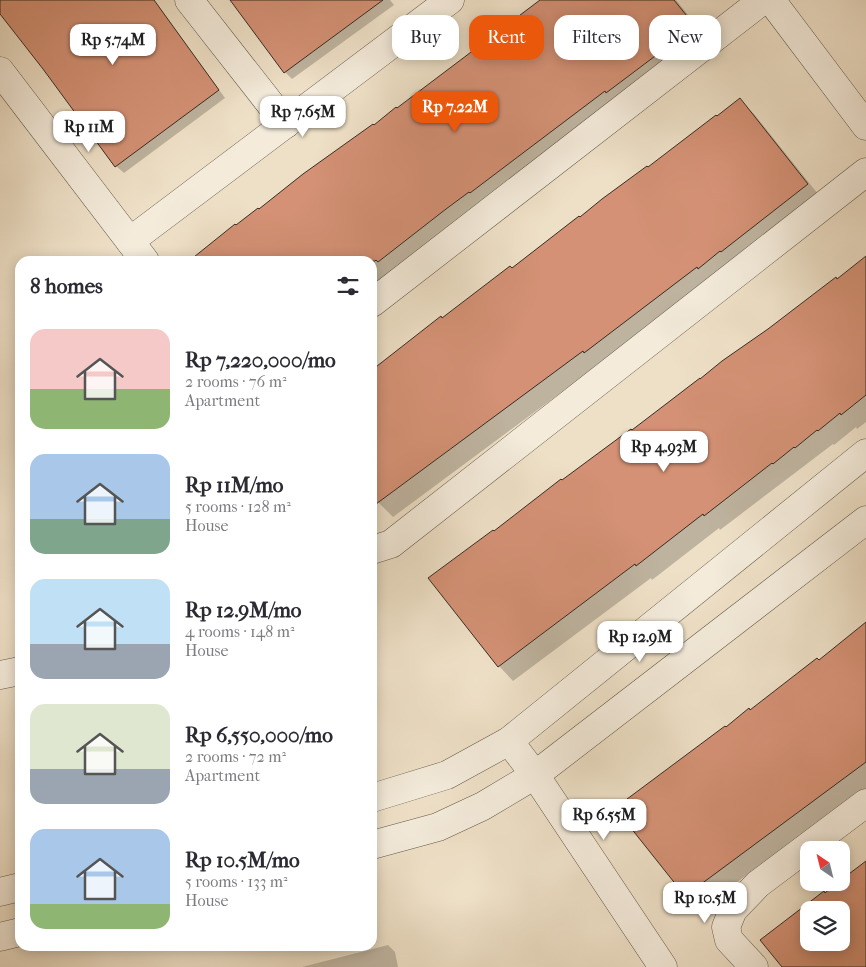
<!DOCTYPE html>
<html lang="en">
<head>
<meta charset="utf-8">
<style>
  :root { --surface:#fff; --page:#f7f7f7; --text:#2b2b33; --muted:#7c7c81; --accent:#ea580c }
  body { margin:0; font-family:"IM FELL French Canon",serif; background:var(--page); color:var(--text); height:100vh; display:flex; flex-direction:column; font-size:19px; white-space:nowrap }
  * { box-sizing:border-box; margin:0 }
  p { font-size:16px; color:var(--muted) }
  .icon { flex:none; width:28px; height:28px; fill:none; stroke:currentColor; stroke-width:2; stroke-linecap:round; stroke-linejoin:round }
  .map { position:relative; flex:1; overflow:hidden }
  .drawer { position:absolute; left:15px; top:256px; width:362px; height:695px; display:flex; flex-direction:column; background:var(--surface); border-radius:15px; box-shadow:0 2px 12px #0003 }
  .drawer>* { flex:none }
  .guide { position:absolute; left:392px; top:15px; width:398px; height:45px; display:flex; gap:10px }
  .needle { width:32px; rotate:325deg }
  .fabs { position:absolute; left:800px; top:841px; display:grid; gap:10px }
  .fabs a { display:grid; place-items:center; width:50px; height:50px; border-radius:10px; background:var(--surface); box-shadow:0 2px 12px #0003; font-size:25px }
  .price { position:absolute; translate:-50% -42px; padding:0 11px; border-radius:10px; background:#fff; color:#222; font-size:16px; line-height:32px; filter:drop-shadow(0 1px 2px #0008) }
  .price::after { content:''; position:absolute; left:50%; top:30px; width:15px; height:11px; margin-left:-8px; background:inherit; clip-path:polygon(0 0,100% 0,50% 100%) }
  .price.current { background:var(--accent); color:#fff }
  ul { padding:0; list-style:none }
  li { display:flex; align-items:center; gap:15px; height:125px; padding:0 15px }
  li span { display:grid; place-items:center; flex:none; width:140px; height:100px; border-radius:15px; color:#555 }
  li>.icon { margin-inline-start:auto }
  span .icon { width:60px; height:60px; fill:#fffc; stroke-width:1 }
  li b { font-size:21px }
  h2 { display:flex; justify-content:space-between; align-items:center; height:60px; padding:0 15px; font-size:21px }
  .pill { padding:0 18px; border-radius:15px; background:var(--surface); box-shadow:0 2px 12px #0003; font-size:18px; line-height:45px }
  .pill.current { background:var(--accent); color:#fff }
  .map>svg:first-child { display:block }
  .shadow { fill:#0003 }
  .building { fill:#d49175; stroke:#362d23; fill-rule:evenodd }
  .lines { fill:none; stroke-linecap:round; stroke-linejoin:round }
  .minor-casing { stroke:#645a4c; stroke-width:29 }
  .minor { stroke:#f4ebdb; stroke-width:28 }
</style>
</head>
<body>
<div class="map">
<svg width="866" height="967" viewBox="0 0 866 967">
  <rect width="100%" height="100%" fill="#eee0c7"/>
  <filter id="stains"><feTurbulence type="fractalNoise" baseFrequency=".004" numOctaves="4"/><feColorMatrix values="0 0 0 0 .2 0 0 0 0 .09 0 0 0 0 .02 0 0 0 .5 -.17"/></filter>
  <radialGradient id="worn" r=".72"><stop offset=".6" stop-color="#630" stop-opacity="0"/><stop offset="1" stop-color="#630" stop-opacity=".3"/></radialGradient>
  <g class="shadow">
    <polygon points="0,0 154,0 225,98 124,173 116,166 0,11"/>
    <polygon points="232,0 390,0 394,5 292,79 285,72"/>
    <polygon points="546,0 676,0 709,41 372,289 372,261 198,261 196,258"/>
    <polygon points="740,100 754,114 822,199 393,517 372,496 442,319 717,118"/>
    <polygon points="866,267 866,422 857,429 856,427 834,445 833,444 720,530 719,528 652,580 651,578 513,681 499,666 494,533 838,280"/>
    <polygon points="866,624 866,788 839,809 837,807 769,860 768,859 700,910 686,895 726,728 819,661"/>
    <polygon points="388,945 395,952 398,967 302,967"/>
  </g>
  <g class="building">
    <polygon points="0,0 154,0 219,90 115,167 43,69 0,14"/>
    <polygon points="230,0 383,0 284,73"/>
    <polygon points="540,0 674,0 695,26 606,93 605,91 470,193 469,192 446,209 378,262 376,260 375,261 189,261 235,224 236,225 258,208 259,209 303,174 373,124 374,125 396,107 397,108"/>
    <polygon points="740,98 808,184 721,252 720,251 698,269 697,267 584,353 583,351 372,507 372,370 441,316 442,318 510,266 512,268 579,216 580,217 602,199 647,166 648,167 716,115 717,116"/>
    <polygon points="866,256 866,395 841,415 840,413 818,431 817,430 795,448 794,447 773,464 772,463 704,516 703,514 636,566 635,564 498,667 428,578 493,530 494,531 561,479 562,480 631,429 632,430 700,378 700,379 722,361 768,329 836,277 837,279"/>
    <polygon points="866,622 866,762 685,896 615,808 725,726 726,727 749,708 750,710 817,658 819,660"/>
    <path d="M866,861V967H782L760,940L824,891L825,893L838,882H841V880ZM809,910H841V942H809Z"/>
  </g>
  <g class="lines">
    <g class="minor-casing">
      <g id="minor">
        <polyline points="189,0 286,124"/>
        <polyline points="771,0 866,126"/>
        <polyline points="0,71 145,261"/>
        <polyline points="130,241 450,0"/>
        <polyline points="372,303 763,0"/>
        <polyline points="372,550 391,544 866,172"/>
        <polyline points="0,675 20,671"/>
        <polyline points="509,741 535,775 663,967"/>
        <polyline points="372,798 447,775 509,741 866,453"/>
        <polyline points="372,845 438,827 483,806 535,775 866,520"/>
        <polyline points="0,892 20,887"/>
        <polyline points="0,937 20,932"/>
        <polyline points="754,967 729,940 726,927 733,910 758,884 866,803"/>
      </g>
    </g>
    <use href="#minor" class="minor"/>
  </g>
  <rect width="100%" height="100%" filter="url(#stains)"/>
  <rect width="100%" height="100%" fill="url(#worn)"/>
</svg>
<div class="fabs">
<a><svg class="needle" viewBox="-14 -14 28 28"><path d="M0-13l5 13h-10z" fill="#e53935"/><path d="M0 13l5-13h-10z" fill="#7c7c81"/></svg></a>
<a><svg class="icon" aria-label="layers" viewBox="0 0 24 24"><path d="M12 4l9 5-9 5-9-5zM3 14l9 5 9-5"/></svg></a>
</div>
<b class="price" style="left:113px;top:66px">Rp 5.74M</b>
<b class="price current" style="left:455px;top:133px">Rp 7.22M</b>
<b class="price" style="left:303px;top:138px">Rp 7.65M</b>
<b class="price" style="left:89px;top:153px">Rp 11M</b>
<b class="price" style="left:664px;top:473px">Rp 4.93M</b>
<b class="price" style="left:640px;top:663px">Rp 12.9M</b>
<b class="price" style="left:604px;top:841px">Rp 6.55M</b>
<b class="price" style="left:705px;top:924px">Rp 10.5M</b>
<div class="guide">
<a class="pill">Buy</a>
<a class="pill current">Rent</a>
<a class="pill">Filters</a>
<a class="pill">New</a>
</div>
<section class="drawer">
<h2>8 homes<svg class="icon" aria-label="filters" viewBox="0 0 24 24"><path d="M4 7h16M4 17h16"/><circle cx="9" cy="7" r="2"/><circle cx="15" cy="17" r="2"/></svg></h2>
<ul>
<li><span style="background:linear-gradient(#f6c9c9 60%,#8fb573 0)"><svg class="icon" aria-label="home" viewBox="0 0 24 24"><path d="M3 11l9-7 9 7M6 9v11h12V9"/></svg></span><div><b>Rp 7,220,000/mo</b><p>2 rooms · 76 m²</p><p>Apartment</p></div></li>
<li><span style="background:linear-gradient(#a9c7e8 65%,#7fa58c 0)"><svg class="icon" aria-label="home" viewBox="0 0 24 24"><path d="M3 11l9-7 9 7M6 9v11h12V9"/></svg></span><div><b>Rp 11M/mo</b><p>5 rooms · 128 m²</p><p>House</p></div></li>
<li><span style="background:linear-gradient(#bfe0f5 65%,#9aa5b1 0)"><svg class="icon" aria-label="home" viewBox="0 0 24 24"><path d="M3 11l9-7 9 7M6 9v11h12V9"/></svg></span><div><b>Rp 12.9M/mo</b><p>4 rooms · 148 m²</p><p>House</p></div></li>
<li><span style="background:linear-gradient(#dfe7d0 65%,#9aa5b1 0)"><svg class="icon" aria-label="home" viewBox="0 0 24 24"><path d="M3 11l9-7 9 7M6 9v11h12V9"/></svg></span><div><b>Rp 6,550,000/mo</b><p>2 rooms · 72 m²</p><p>Apartment</p></div></li>
<li><span style="background:linear-gradient(#a9c7e8 75%,#8fb573 0)"><svg class="icon" aria-label="home" viewBox="0 0 24 24"><path d="M3 11l9-7 9 7M6 9v11h12V9"/></svg></span><div><b>Rp 10.5M/mo</b><p>5 rooms · 133 m²</p><p>House</p></div></li>
</ul>
</section>
</div>
</body>
</html>
